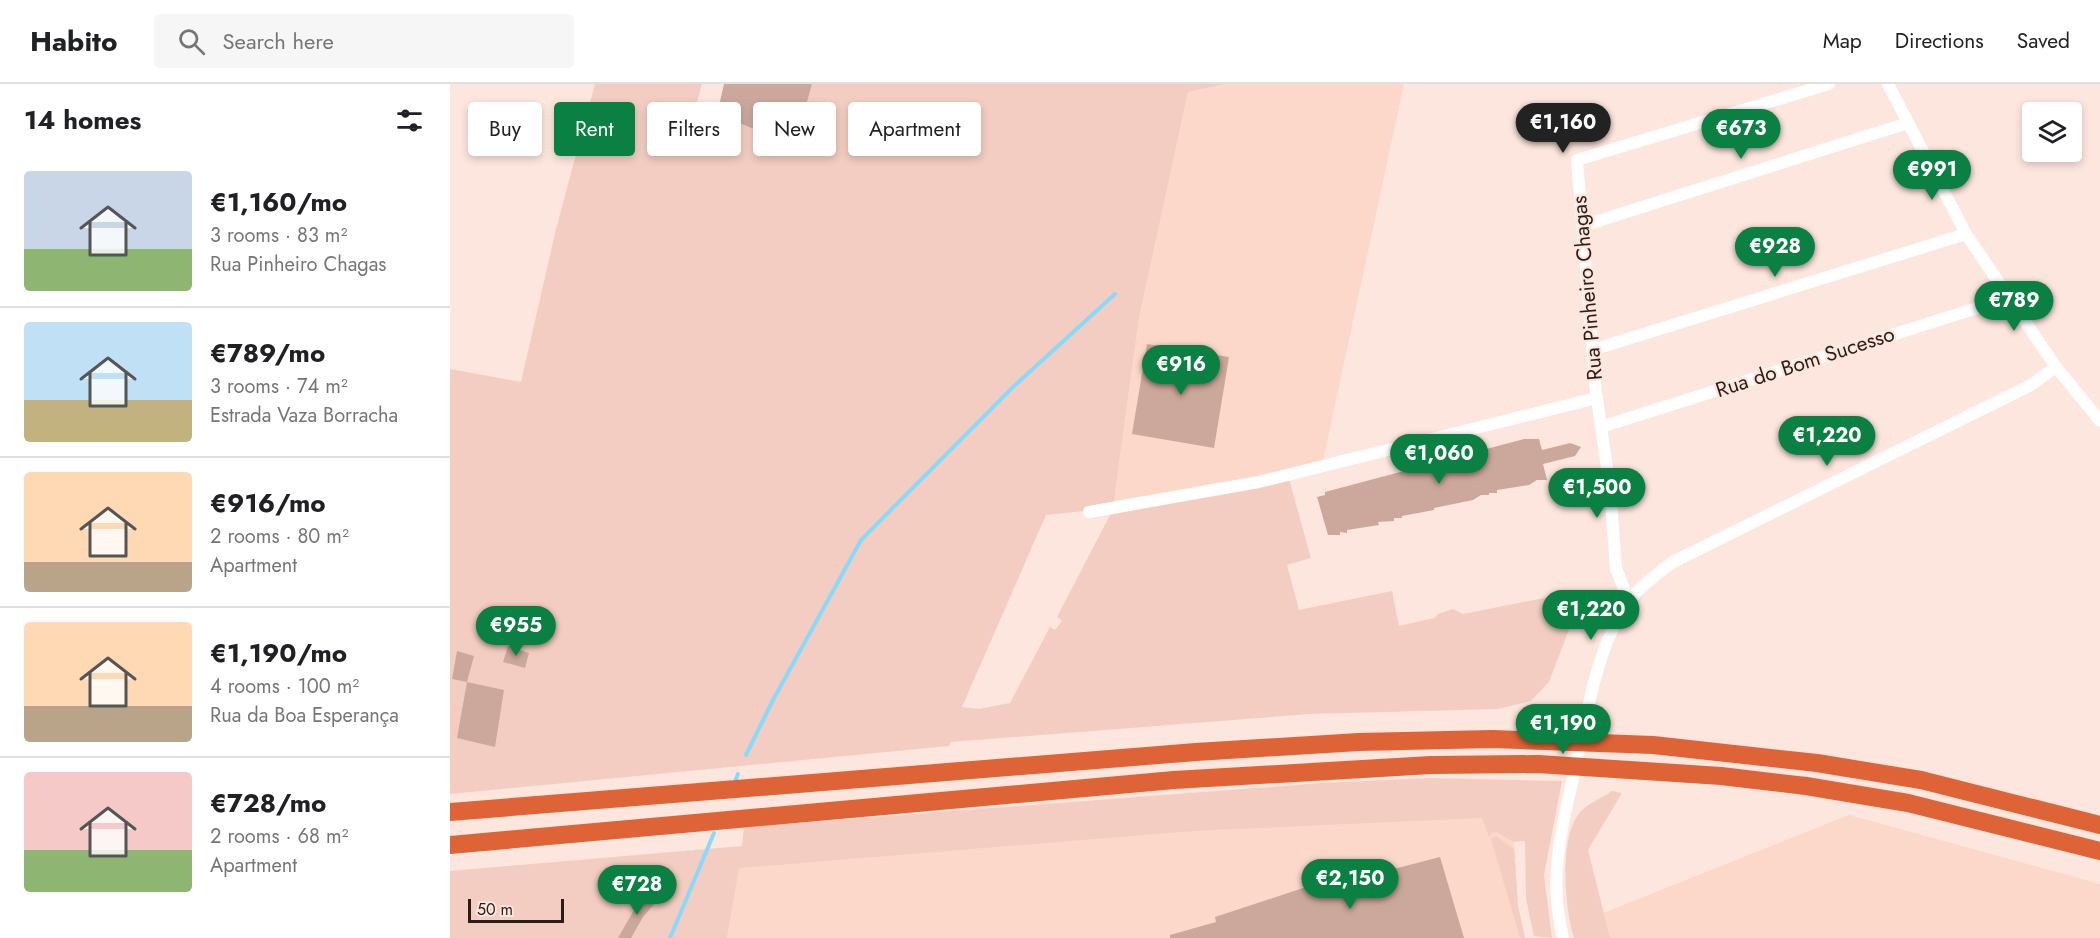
<!DOCTYPE html>
<html lang="en">
<head>
<meta charset="utf-8">
<style>
  :root { --surface:#fff; --page:#f6f6f6; --text:#202124; --muted:#757577; --line:#e0e0e0; --accent:#0b8043 }
  body { margin:0; font-family:Jost,sans-serif; background:var(--page); color:var(--text); height:100vh; display:flex; flex-direction:column; font-size:22px; white-space:nowrap }
  * { box-sizing:border-box; margin:0 }
  p { font-size:20px; color:var(--muted) }
  .icon { flex:none; width:33px; height:33px; fill:none; stroke:currentColor; stroke-width:2; stroke-linecap:round; stroke-linejoin:round }
  .map { position:relative; flex:1; overflow:hidden }
  .side { display:flex; flex-direction:column; background:var(--surface); width:450px }
  .side>* { flex:none }
  .top-card { position:absolute; left:18px; top:18px; width:570px; height:54px; display:flex; gap:12px }
  .tools { position:absolute; left:1572px; top:18px; display:grid; gap:12px }
  .tools a { display:grid; place-items:center; width:60px; height:60px; border-radius:6px; background:var(--surface); box-shadow:0 3px 9px #0003; font-size:30px }
  .scale { position:absolute; left:18px; bottom:15px; width:96px; box-sizing:border-box; padding-left:6px; border:3px solid #2a1d18; border-top:0; font-size:16px; line-height:21px; white-space:nowrap; color:#2a1d18; -webkit-text-stroke:4px #fde6de; paint-order:stroke }
  .price { position:absolute; translate:-50% -51px; padding:0 14px; border-radius:21px; background:var(--accent); color:#fff; font-size:20px; line-height:39px; filter:drop-shadow(0 2px 3px #0008) }
  .price::after { content:''; position:absolute; left:50%; top:36px; width:18px; height:14px; margin-left:-9px; background:inherit; clip-path:polygon(0 0,100% 0,50% 100%) }
  .price.on { background:#222; color:#fff }
  ul { padding:0; list-style:none }
  li { display:flex; align-items:center; gap:18px; height:150px; padding:0 24px }
  li+li { border-top:2px solid var(--line) }
  li span { display:grid; place-items:center; flex:none; width:168px; height:120px; border-radius:6px; color:#555 }
  li>.icon { margin-inline-start:auto }
  span .icon { width:72px; height:72px; fill:#fffc; stroke-width:1 }
  li b { font-size:26px }
  h2 { display:flex; justify-content:space-between; align-items:center; height:72px; padding:0 24px; font-size:26px }
  .pill { padding:0 21px; border-radius:6px; background:var(--surface); box-shadow:0 3px 9px #0003; font-size:21px; line-height:54px }
  .pill.on { background:var(--accent); color:#fff }
  header { display:flex; align-items:center; gap:36px; box-sizing:border-box; height:84px; padding:0 30px; background:var(--surface); border-bottom:2px solid var(--line) }
  header strong { font-size:28px }
  nav { display:flex; gap:33px; margin-inline-start:auto; font-size:21px }
  .search { width:420px; height:54px; background:var(--page); display:flex; align-items:center; gap:15px; box-sizing:border-box; padding:0 21px; border-radius:6px; color:var(--muted); font-size:22px }
  main { display:flex; flex:1; min-height:0 }
  .map>svg:first-child { display:block }
  .built { fill:#fcd8cb }
  .green { fill:#f3cdc1 }
  .lines { fill:none; stroke-linecap:round; stroke-linejoin:round }
  .stream { stroke:#88dafb; stroke-width:4 }
  .building { fill:#cca89c }
  .minor { stroke:#fff; stroke-width:12 }
  .highway { stroke:#de6336; stroke-width:18 }
  .labels { text-anchor:middle; stroke-width:4.5; stroke-linejoin:round; paint-order:stroke }
  .street-label { font-size:21px; fill:#2a1d18; stroke:#fde6de }
</style>
</head>
<body>
<header>
<strong>Habito</strong>
<div class="search"><svg class="icon" aria-label="search" viewBox="0 0 24 24"><circle cx="10" cy="10" r="6"/><path d="M15 15l6 6"/></svg>Search here</div>
<nav><a>Map</a><a>Directions</a><a>Saved</a></nav>
</header>
<main>
<section class="side">
<h2>14 homes<svg class="icon" aria-label="filters" viewBox="0 0 24 24"><path d="M4 7h16M4 17h16"/><circle cx="9" cy="7" r="2"/><circle cx="15" cy="17" r="2"/></svg></h2>
<ul>
<li><span style="background:linear-gradient(#c9d6e8 65%,#8fb573 0)"><svg class="icon" aria-label="home" viewBox="0 0 24 24"><path d="M3 11l9-7 9 7M6 9v11h12V9"/></svg></span><div><b>€1,160/mo</b><p>3 rooms · 83 m²</p><p>Rua Pinheiro Chagas</p></div></li>
<li><span style="background:linear-gradient(#bfe0f5 65%,#c2b280 0)"><svg class="icon" aria-label="home" viewBox="0 0 24 24"><path d="M3 11l9-7 9 7M6 9v11h12V9"/></svg></span><div><b>€789/mo</b><p>3 rooms · 74 m²</p><p>Estrada Vaza Borracha</p></div></li>
<li><span style="background:linear-gradient(#ffd9b3 75%,#b9a48a 0)"><svg class="icon" aria-label="home" viewBox="0 0 24 24"><path d="M3 11l9-7 9 7M6 9v11h12V9"/></svg></span><div><b>€916/mo</b><p>2 rooms · 80 m²</p><p>Apartment</p></div></li>
<li><span style="background:linear-gradient(#ffd9b3 70%,#b9a48a 0)"><svg class="icon" aria-label="home" viewBox="0 0 24 24"><path d="M3 11l9-7 9 7M6 9v11h12V9"/></svg></span><div><b>€1,190/mo</b><p>4 rooms · 100 m²</p><p>Rua da Boa Esperança</p></div></li>
<li><span style="background:linear-gradient(#f6c9c9 65%,#8fb573 0)"><svg class="icon" aria-label="home" viewBox="0 0 24 24"><path d="M3 11l9-7 9 7M6 9v11h12V9"/></svg></span><div><b>€728/mo</b><p>2 rooms · 68 m²</p><p>Apartment</p></div></li>
</ul>
</section>
<div class="map">
<svg width="1650" height="854" viewBox="0 0 1650 854">
  <rect width="100%" height="100%" fill="#fde6de"/>
  <g class="built">
    <polygon points="776,0 954,0 873,377 872,382 663,424 689,234 738,8"/>
    <polygon points="1029,712 1063,738 1068,822 1075,854 277,854 292,762"/>
    <polygon points="1399,731 1650,800 1650,854 1141,854 1136,836"/>
  </g>
  <g class="green">
    <polygon points="145,0 252,0 246,22 345,62 362,0 776,0 738,8 689,234 663,424 596,431 512,623 529,625 560,619 600,543 605,546 612,537 607,533 660,431 839,395 861,474 837,481 849,526 942,507 949,542 984,534 988,530 1003,525 1013,530 1134,506 1099,598 1081,617 1048,625 859,630 501,658 499,662 0,710 0,285 71,298 106,145"/>
    <polygon points="980,694 1112,697 1094,791 1102,854 1084,852 1076,815 1075,757 1063,758 1047,748 1041,749 1039,753 1032,734 744,747 289,784 277,854 0,854 0,787 292,762 294,743 871,699"/>
    <path d="M1162,707L1172,709L1138,766L1160,854H1124C1115,826 1109,756 1128,731C1134,721 1152,714 1162,707Z"/>
    <polygon points="1046,752 1064,765 1068,822 1075,854 1070,854 1041,755"/>
  </g>
  <g class="lines">
    <g class="stream">
      <polyline points="296,671 323,616 411,456 564,302 665,210"/>
      <polyline points="284,700 288,690"/>
      <polyline points="220,854 264,749"/>
    </g>
  </g>
  <g class="building">
    <polygon points="274,0 362,0 345,62 267,30"/>
    <polygon points="697,260 779,273 764,364 682,350"/>
    <polygon points="1074,355 1089,355 1092,366 1120,359 1131,363 1125,372 1093,380 1097,396 1087,396 1079,401 1047,406 1047,409 1039,409 1039,411 1031,411 1023,416 984,424 984,426 952,432 952,434 944,434 944,437 928,438 929,441 897,446 897,449 890,448 890,451 878,451 867,413 875,411 875,408"/>
    <polygon points="58,562 79,569 75,584 53,578"/>
    <polygon points="7,567 24,572 17,598 2,595"/>
    <polygon points="17,598 54,606 45,663 7,654"/>
    <polygon points="990,773 1014,854 720,854 720,851 766,838 765,833 853,804 899,791 901,796"/>
    <polygon points="193,809 206,818 193,833 181,854 168,854 184,826 182,825"/>
  </g>
  <g class="lines">
    <g class="minor">
      <polyline points="1438,0 1516,150 1606,283 1650,337"/>
      <polyline points="1132,142 1458,39"/>
      <polyline points="1142,266 1516,150"/>
      <polyline points="1151,343 1559,214"/>
      <polyline points="639,428 809,398 1147,314"/>
      <polyline points="1179,518 1166,484 1160,404 1146,308 1127,76 1379,0"/>
      <path d="M1113,854C1108,832 1105,809 1107,786C1109,749 1119,713 1127,677C1137,629 1145,577 1169,532C1182,508 1202,494 1223,478L1581,301L1606,283"/>
    </g>
    <g class="highway">
      <polyline points="0,728 746,668 909,658 1042,655 1203,661 1367,679 1471,696 1650,741"/>
      <polyline points="0,761 724,696 981,681 1088,680 1271,692 1356,702 1458,719 1650,767"/>
    </g>
  </g>
  <g class="labels">
    <g class="street-label">
      <text transform="translate(1137 204) rotate(-95)" y="7">Rua Pinheiro Chagas</text>
      <text transform="translate(1355 278) rotate(-18)" y="7">Rua do Bom Sucesso</text>
    </g>
  </g>
</svg>
<div class="tools">
<a><svg class="icon" aria-label="layers" viewBox="0 0 24 24"><path d="M12 4l9 5-9 5-9-5zM3 14l9 5 9-5"/></svg></a>
</div>
<div class="scale">50 m</div>
<b class="price on" style="left:1113px;top:70px">€1,160</b>
<b class="price" style="left:1291px;top:76px">€673</b>
<b class="price" style="left:1482px;top:117px">€991</b>
<b class="price" style="left:1325px;top:194px">€928</b>
<b class="price" style="left:1564px;top:248px">€789</b>
<b class="price" style="left:731px;top:312px">€916</b>
<b class="price" style="left:1377px;top:383px">€1,220</b>
<b class="price" style="left:989px;top:401px">€1,060</b>
<b class="price" style="left:1147px;top:435px">€1,500</b>
<b class="price" style="left:1141px;top:557px">€1,220</b>
<b class="price" style="left:66px;top:573px">€955</b>
<b class="price" style="left:1113px;top:671px">€1,190</b>
<b class="price" style="left:900px;top:826px">€2,150</b>
<b class="price" style="left:187px;top:832px">€728</b>
<div class="top-card">
<a class="pill">Buy</a>
<a class="pill on">Rent</a>
<a class="pill">Filters</a>
<a class="pill">New</a>
<a class="pill">Apartment</a>
</div>
</div>
</main>
</body>
</html>
